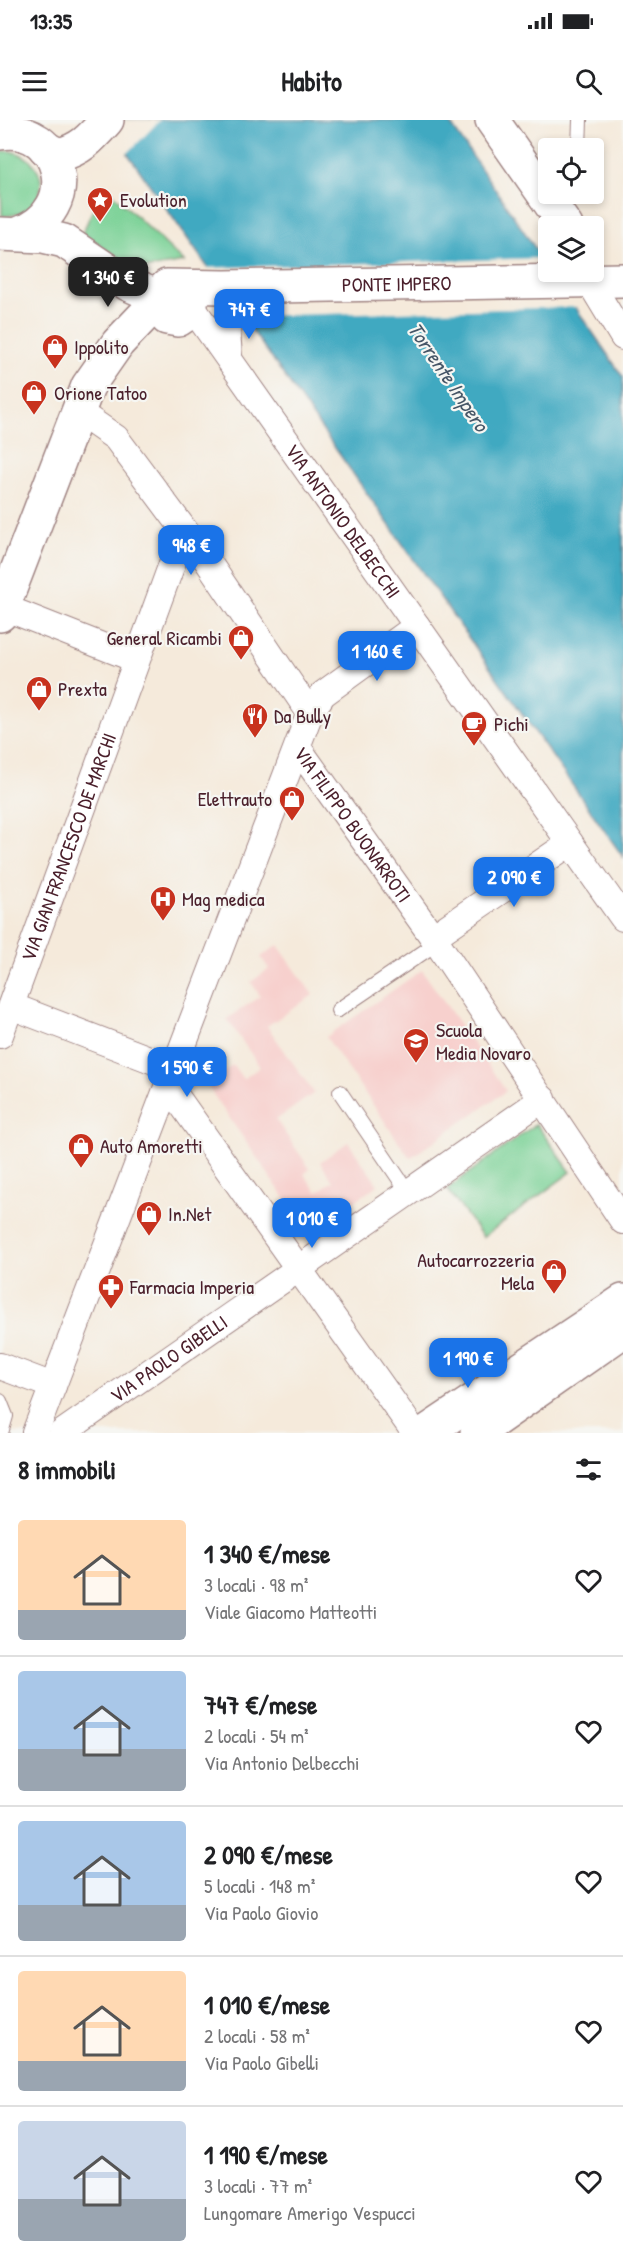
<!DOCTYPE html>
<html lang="it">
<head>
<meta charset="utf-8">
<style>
  :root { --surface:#fff; --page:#f6f6f6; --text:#202124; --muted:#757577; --line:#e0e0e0; --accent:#1a73e8 }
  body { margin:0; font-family:"Patrick Hand",sans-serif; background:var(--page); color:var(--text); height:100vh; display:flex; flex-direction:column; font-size:22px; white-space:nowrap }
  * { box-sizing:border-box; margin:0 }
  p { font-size:20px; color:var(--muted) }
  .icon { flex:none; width:33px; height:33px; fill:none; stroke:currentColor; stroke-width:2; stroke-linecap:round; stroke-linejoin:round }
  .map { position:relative; height:1313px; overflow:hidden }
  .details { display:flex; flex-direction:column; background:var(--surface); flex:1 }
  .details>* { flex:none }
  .tools { position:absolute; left:538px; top:18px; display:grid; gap:12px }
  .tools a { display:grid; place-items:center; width:66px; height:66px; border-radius:6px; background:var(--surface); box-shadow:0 3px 9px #0003; font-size:30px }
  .price { position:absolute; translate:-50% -51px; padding:0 14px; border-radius:12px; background:var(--accent); color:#fff; font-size:20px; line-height:39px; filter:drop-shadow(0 2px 3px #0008) }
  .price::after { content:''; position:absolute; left:50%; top:36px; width:18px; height:14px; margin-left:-9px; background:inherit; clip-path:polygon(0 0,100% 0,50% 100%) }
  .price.active { background:#222; color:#fff }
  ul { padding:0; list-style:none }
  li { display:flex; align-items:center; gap:18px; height:150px; padding:0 18px }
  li+li { border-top:2px solid var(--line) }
  li span { display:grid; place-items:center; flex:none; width:168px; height:120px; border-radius:6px; color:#555 }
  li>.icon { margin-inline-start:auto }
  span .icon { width:72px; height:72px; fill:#fffc; stroke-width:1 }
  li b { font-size:26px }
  h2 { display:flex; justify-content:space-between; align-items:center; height:72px; padding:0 18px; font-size:26px }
  .status { display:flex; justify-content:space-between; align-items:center; height:42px; padding:0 30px; background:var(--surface); direction:ltr }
  .status svg { height:16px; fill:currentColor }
  header { display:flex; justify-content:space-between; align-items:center; height:78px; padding:0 18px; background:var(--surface); font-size:27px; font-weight:700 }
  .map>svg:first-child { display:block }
  .built { fill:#f7d0cd }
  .green { fill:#7ad196; stroke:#627860; stroke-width:1.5 }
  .water { fill:#41a9c1; stroke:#466476; stroke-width:1.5 }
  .pier { fill:#f5eadb }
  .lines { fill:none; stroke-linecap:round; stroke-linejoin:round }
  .lane-casing { stroke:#a08483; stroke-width:16 }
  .street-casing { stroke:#a08483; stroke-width:28 }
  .secondary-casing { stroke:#a08483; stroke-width:36 }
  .primary-casing { stroke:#a08483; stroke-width:36 }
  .lane { stroke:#fff; stroke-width:14 }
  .street { stroke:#fff; stroke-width:26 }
  .secondary { stroke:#fff; stroke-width:33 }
  .primary { stroke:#fff; stroke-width:33 }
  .labels { text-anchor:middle; stroke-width:4.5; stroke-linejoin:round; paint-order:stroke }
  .poi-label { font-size:20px; fill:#4a1f2b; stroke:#f6f6f2; text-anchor:start }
  .street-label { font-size:20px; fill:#4a1f2b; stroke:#f6f6f2 }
  .water-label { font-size:21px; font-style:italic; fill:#465667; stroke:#f6f6f2 }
</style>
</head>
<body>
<div class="status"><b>13:35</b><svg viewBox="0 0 49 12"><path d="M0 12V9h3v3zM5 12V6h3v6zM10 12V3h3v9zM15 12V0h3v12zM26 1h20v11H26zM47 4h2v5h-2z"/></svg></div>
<header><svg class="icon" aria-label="menu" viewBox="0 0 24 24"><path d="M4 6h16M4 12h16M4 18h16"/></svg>Habito<svg class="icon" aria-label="search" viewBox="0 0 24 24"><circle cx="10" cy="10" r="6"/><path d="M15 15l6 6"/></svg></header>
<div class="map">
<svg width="623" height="1313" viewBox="0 0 623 1313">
  <rect width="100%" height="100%" fill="#f6f6f2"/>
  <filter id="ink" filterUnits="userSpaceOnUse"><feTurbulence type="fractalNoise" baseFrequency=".0167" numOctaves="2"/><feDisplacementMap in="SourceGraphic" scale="12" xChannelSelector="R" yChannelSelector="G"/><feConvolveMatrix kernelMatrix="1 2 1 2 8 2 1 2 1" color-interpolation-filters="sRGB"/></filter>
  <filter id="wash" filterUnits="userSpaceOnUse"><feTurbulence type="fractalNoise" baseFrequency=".008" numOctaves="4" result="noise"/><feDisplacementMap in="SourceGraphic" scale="24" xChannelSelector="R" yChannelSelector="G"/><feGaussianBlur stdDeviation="1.35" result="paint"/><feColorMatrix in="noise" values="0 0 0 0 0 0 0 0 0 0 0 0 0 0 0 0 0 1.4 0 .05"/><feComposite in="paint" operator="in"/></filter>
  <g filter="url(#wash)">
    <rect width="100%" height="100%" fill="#f5eadb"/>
    <g class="built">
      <polygon points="278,825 313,875 267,906 314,973 276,1000 310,1049 304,1054 317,1072 333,1061 320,1042 348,1022 378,1065 309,1113 206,964 233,945 243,959 260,947 227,899 260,876 251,862 269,849 261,837"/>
      <polygon points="422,850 506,971 410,1038 326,917"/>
    </g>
    <g class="green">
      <path d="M10,31C56,41 49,97 2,96L0,32Z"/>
      <polygon points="104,65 184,142 138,150 82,114"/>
      <polygon points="536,1004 571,1052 483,1117 447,1069"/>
    </g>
    <polygon class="water" points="104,0 448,0 623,257 623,737"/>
    <g class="pier">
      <polygon points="101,0 160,0 124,37"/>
      <polygon points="545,138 549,144 549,152 554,152 579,187 249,196 242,204 202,148"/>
    </g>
  </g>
  <g filter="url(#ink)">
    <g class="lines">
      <g class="lane-casing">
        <g id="lane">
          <polyline points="579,28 580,0"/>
          <polyline points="338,890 437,823"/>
          <polyline points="340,972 408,1072"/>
          <polyline points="0,1281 6,1296 1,1313"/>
        </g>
      </g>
      <g class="street-casing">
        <g id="street">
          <polyline points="589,161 623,217"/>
          <path id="s1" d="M192,187L623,798"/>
          <path d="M229,236C225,192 226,194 260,167"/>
          <polyline points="3,487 135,539"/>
          <polyline points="310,593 323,574 417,506"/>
          <path id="s2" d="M298,628L440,827L623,1101"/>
          <polyline points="433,817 570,723"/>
          <polyline points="11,886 175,949"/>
          <path id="s3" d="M0,915L184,411"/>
          <polyline points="170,962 171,969 415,1313"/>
          <polyline points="0,1246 53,1266"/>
          <polyline points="35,1313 310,593 206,439 116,318 77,291"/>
          <path id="s4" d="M62,1313L543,979"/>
        </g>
      </g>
      <g class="secondary-casing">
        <g id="secondary">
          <polyline points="492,0 566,106"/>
          <path d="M0,13C61,3 86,89 18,114"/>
          <path d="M45,28L59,35C82,29 91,18 107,0"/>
          <polyline points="0,114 43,116 64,121 128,164 158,177"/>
          <polyline points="425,1313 623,1181"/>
          <polyline points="477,1313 623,1211"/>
        </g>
      </g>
      <g class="primary-casing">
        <g id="primary">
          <path id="s5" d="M184,167L192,175L190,192L178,200L167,198L158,187L160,173L167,166L225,167L623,160"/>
          <polyline points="0,495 88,266 118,223 157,182"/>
        </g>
      </g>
      <use href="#lane" class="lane"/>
      <use href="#street" class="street"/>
      <use href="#secondary" class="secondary"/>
      <use href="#primary" class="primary"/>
    </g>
  </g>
  <defs>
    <g id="sight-pin" transform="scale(1.35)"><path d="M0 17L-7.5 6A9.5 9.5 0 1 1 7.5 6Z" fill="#c8321e" stroke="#f6f6f2"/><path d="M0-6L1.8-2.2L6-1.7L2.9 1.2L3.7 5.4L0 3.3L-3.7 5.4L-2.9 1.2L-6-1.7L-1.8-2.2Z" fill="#fff"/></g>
    <g id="shop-pin" transform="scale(1.35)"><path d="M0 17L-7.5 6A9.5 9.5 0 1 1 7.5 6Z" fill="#c8321e" stroke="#f6f6f2"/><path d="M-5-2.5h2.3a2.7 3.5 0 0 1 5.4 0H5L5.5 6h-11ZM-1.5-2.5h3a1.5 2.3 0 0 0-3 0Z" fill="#fff"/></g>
    <g id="restaurant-pin" transform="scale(1.35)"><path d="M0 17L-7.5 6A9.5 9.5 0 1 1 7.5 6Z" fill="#c8321e" stroke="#f6f6f2"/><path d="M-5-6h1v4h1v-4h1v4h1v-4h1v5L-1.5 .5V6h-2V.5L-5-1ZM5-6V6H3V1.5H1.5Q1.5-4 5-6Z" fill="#fff"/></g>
    <g id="cafe-pin" transform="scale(1.35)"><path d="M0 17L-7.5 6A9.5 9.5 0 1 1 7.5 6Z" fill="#c8321e" stroke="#f6f6f2"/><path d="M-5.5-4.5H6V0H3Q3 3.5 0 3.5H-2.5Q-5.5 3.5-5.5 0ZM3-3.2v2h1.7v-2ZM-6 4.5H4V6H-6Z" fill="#fff"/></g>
    <g id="hospital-pin" transform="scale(1.35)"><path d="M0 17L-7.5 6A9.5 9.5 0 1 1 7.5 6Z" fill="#c8321e" stroke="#f6f6f2"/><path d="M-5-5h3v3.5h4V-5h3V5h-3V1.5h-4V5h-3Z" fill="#fff"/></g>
    <g id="school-pin" transform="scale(1.35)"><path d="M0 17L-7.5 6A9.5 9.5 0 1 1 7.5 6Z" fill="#c8321e" stroke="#f6f6f2"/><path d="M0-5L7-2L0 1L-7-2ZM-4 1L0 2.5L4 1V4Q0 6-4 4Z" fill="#fff"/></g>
    <g id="pharmacy-pin" transform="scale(1.35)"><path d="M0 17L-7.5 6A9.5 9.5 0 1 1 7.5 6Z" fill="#c8321e" stroke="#f6f6f2"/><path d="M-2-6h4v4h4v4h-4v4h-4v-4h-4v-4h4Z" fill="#fff"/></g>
  </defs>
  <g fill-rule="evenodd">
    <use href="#sight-pin" x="100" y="80"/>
    <use href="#shop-pin" x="55" y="227"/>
    <use href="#shop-pin" x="34" y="273"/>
    <use href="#shop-pin" x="241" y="518"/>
    <use href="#shop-pin" x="39" y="569"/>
    <use href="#restaurant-pin" x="255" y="596"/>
    <use href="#cafe-pin" x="474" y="604"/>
    <use href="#shop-pin" x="292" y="679"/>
    <use href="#hospital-pin" x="163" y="779"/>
    <use href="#school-pin" x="416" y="921"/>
    <use href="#shop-pin" x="81" y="1026"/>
    <use href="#shop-pin" x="149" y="1094"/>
    <use href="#shop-pin" x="554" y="1152"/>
    <use href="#pharmacy-pin" x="111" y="1167"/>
  </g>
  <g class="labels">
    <g class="poi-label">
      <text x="120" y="87">Evolution</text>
      <text x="74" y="234">Ippolito</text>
      <text x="54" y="280">Orione Tatoo</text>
      <text x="222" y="525" text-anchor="end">General Ricambi</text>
      <text x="58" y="576">Prexta</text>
      <text x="274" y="603">Da Bully</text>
      <text x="494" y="611">Pichi</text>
      <text x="272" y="686" text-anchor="end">Elettrauto</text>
      <text x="182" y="786">Mag medica</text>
      <text x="436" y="917">Scuola<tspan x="436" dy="23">Media Novaro</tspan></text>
      <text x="100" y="1033">Auto Amoretti</text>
      <text x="168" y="1101">In.Net</text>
      <text x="534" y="1147" text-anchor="end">Autocarrozzeria<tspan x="534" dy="23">Mela</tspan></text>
      <text x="130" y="1174">Farmacia Imperia</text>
    </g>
    <g class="street-label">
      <text dy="7" stroke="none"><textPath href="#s5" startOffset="322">PONTE IMPERO</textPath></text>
      <text dy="7" stroke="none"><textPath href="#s1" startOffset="262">VIA ANTONIO DELBECCHI</textPath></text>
      <text dy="7" stroke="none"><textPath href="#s2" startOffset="94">VIA FILIPPO BUONARROTI</textPath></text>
      <text dy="7" stroke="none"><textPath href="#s3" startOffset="200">VIA GIAN FRANCESCO DE MARCHI</textPath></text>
      <text dy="7" stroke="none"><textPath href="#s4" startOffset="130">VIA PAOLO GIBELLI</textPath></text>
    </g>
    <g class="water-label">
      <text transform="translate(448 257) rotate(56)" y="7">Torrente Impero</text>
    </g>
  </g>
</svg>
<div class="tools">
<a><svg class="icon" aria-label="locate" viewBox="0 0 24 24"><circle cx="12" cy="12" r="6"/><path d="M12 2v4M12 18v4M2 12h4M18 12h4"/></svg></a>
<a><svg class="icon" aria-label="layers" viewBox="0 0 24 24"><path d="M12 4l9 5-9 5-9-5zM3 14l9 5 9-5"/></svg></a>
</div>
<b class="price active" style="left:108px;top:188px">1 340 €</b>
<b class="price" style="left:249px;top:220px">747 €</b>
<b class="price" style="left:191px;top:456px">948 €</b>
<b class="price" style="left:377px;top:562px">1 160 €</b>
<b class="price" style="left:514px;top:788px">2 090 €</b>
<b class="price" style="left:187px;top:978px">1 590 €</b>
<b class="price" style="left:312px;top:1129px">1 010 €</b>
<b class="price" style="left:468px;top:1269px">1 190 €</b>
</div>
<section class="details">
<h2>8 immobili<svg class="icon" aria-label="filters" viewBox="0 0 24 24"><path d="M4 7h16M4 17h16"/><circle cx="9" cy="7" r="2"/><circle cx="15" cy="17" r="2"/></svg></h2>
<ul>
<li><span style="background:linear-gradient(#ffd9b3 75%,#9aa5b1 0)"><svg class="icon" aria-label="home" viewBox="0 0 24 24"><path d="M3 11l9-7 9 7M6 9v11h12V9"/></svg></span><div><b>1 340 €/mese</b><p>3 locali · 98 m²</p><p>Viale Giacomo Matteotti</p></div><svg class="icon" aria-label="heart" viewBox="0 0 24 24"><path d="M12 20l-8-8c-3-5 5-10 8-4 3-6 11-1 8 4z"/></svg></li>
<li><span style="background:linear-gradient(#a9c7e8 65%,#9aa5b1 0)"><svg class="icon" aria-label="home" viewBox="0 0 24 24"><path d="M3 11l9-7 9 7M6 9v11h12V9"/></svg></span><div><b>747 €/mese</b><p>2 locali · 54 m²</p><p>Via Antonio Delbecchi</p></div><svg class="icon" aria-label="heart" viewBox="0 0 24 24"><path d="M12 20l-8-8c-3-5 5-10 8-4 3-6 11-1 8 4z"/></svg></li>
<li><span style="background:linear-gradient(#a9c7e8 70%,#9aa5b1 0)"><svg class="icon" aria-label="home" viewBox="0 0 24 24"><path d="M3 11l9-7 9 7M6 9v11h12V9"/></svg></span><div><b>2 090 €/mese</b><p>5 locali · 148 m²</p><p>Via Paolo Giovio</p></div><svg class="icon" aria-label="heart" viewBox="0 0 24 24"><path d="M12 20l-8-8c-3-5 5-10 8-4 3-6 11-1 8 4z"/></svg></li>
<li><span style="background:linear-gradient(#ffd9b3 75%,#9aa5b1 0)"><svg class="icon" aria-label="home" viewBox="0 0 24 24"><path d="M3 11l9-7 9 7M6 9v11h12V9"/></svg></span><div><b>1 010 €/mese</b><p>2 locali · 58 m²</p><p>Via Paolo Gibelli</p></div><svg class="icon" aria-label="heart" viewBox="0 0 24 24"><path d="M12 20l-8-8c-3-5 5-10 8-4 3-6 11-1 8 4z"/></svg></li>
<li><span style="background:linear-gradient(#c9d6e8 65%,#9aa5b1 0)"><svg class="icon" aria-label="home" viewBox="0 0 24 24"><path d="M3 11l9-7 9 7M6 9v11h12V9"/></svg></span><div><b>1 190 €/mese</b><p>3 locali · 77 m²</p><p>Lungomare Amerigo Vespucci</p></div><svg class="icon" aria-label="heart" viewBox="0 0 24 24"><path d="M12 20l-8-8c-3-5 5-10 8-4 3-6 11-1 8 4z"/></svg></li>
</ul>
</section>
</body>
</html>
